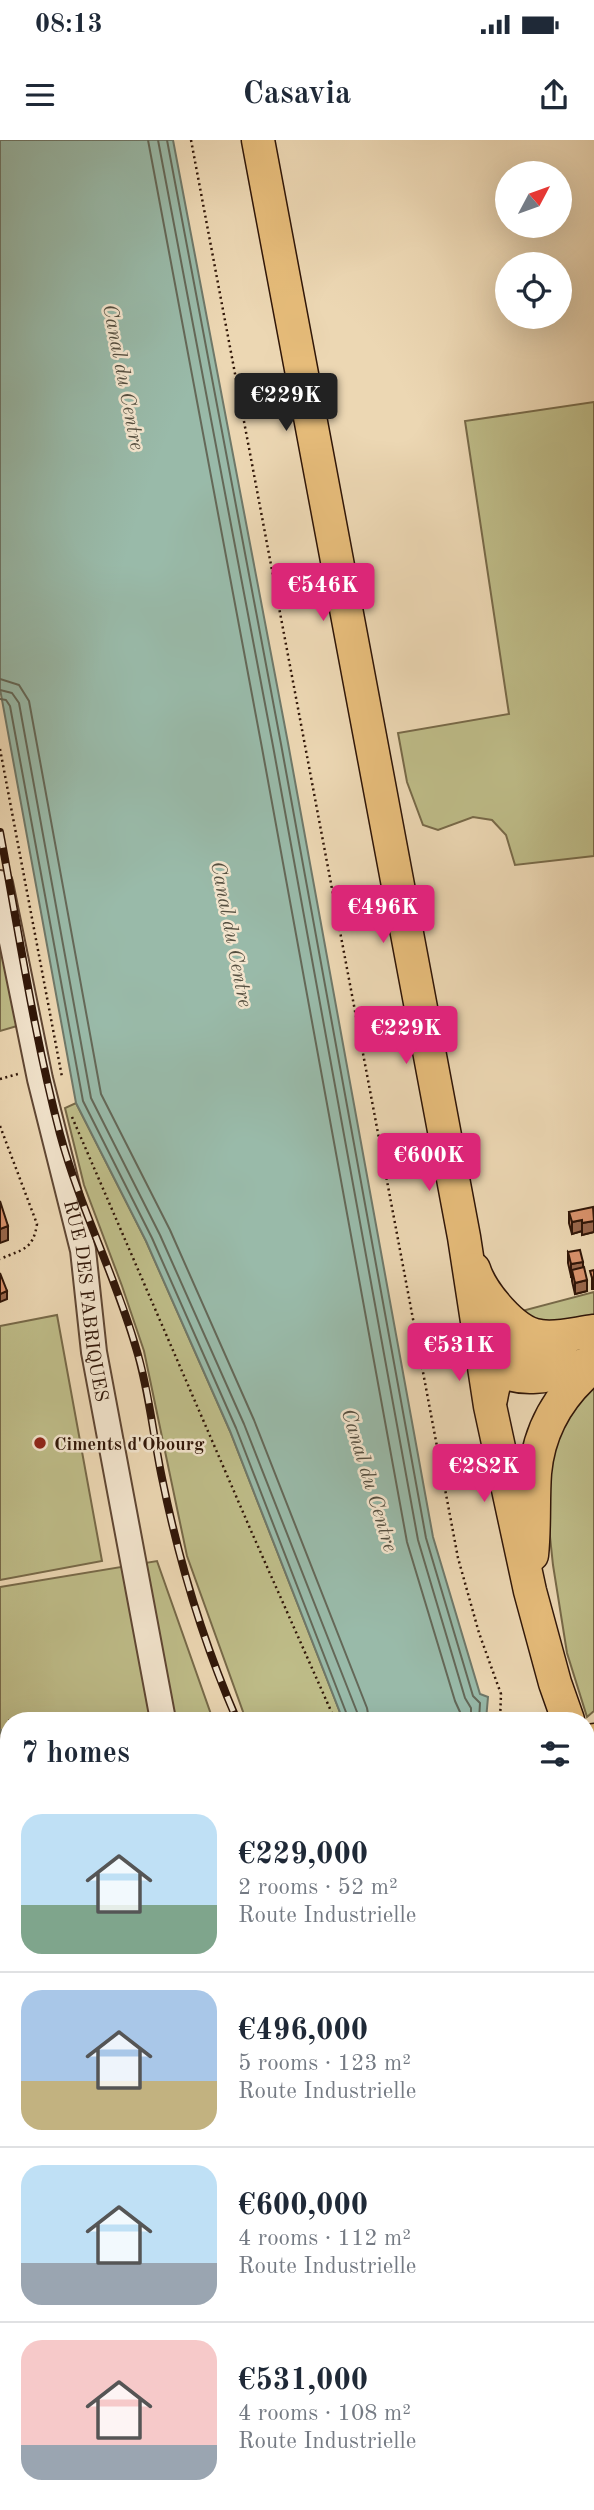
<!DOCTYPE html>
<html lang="en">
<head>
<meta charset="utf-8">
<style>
  :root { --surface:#fff; --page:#f6f6f7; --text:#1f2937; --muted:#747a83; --line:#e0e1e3; --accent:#db2777 }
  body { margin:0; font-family:"Old Standard TT",serif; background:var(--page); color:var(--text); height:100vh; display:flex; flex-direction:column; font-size:26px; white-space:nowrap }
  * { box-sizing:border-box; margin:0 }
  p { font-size:23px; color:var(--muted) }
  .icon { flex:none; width:38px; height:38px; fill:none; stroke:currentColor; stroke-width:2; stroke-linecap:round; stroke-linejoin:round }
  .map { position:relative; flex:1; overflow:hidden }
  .details { position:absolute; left:0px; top:1572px; width:595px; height:800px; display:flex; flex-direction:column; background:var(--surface); border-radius:28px 28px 0 0; box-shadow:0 7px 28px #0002 }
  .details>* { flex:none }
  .needle { width:46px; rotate:49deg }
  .fabs { position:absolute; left:495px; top:21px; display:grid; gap:14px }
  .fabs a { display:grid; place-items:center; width:77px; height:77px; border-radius:50%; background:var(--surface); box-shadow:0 7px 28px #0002; font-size:35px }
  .price { position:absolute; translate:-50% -60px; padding:0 16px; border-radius:7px; background:var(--accent); color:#fff; font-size:23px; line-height:46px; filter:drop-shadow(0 2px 4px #0008) }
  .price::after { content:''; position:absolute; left:50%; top:42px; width:21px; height:16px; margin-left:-10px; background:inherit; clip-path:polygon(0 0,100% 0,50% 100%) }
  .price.on { background:#222; color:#fff }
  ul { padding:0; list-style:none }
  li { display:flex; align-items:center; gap:21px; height:175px; padding:0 21px }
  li+li { border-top:2px solid var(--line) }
  li span { display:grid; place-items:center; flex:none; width:196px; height:140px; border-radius:21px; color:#555 }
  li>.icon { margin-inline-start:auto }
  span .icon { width:84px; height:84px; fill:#fffc; stroke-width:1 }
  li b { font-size:30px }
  h2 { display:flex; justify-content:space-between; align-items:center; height:84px; padding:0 21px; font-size:30px }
  .status { display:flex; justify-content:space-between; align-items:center; height:49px; padding:0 35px; background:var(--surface); direction:ltr }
  .status svg { height:19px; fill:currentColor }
  header { display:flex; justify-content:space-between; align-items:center; height:91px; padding:0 21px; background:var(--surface); font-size:32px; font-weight:800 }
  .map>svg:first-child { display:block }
  .green { fill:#bebc88; stroke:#776948; stroke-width:2 }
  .water { fill:#99baa9; stroke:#6f7869; stroke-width:2 }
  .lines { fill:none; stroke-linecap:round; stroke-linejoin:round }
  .shore { stroke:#646858; stroke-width:2 }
  .stream { stroke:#6f7869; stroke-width:5 }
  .river { stroke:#99baa9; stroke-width:30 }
  .minor-casing { stroke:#5f4633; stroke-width:28 }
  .major-casing { stroke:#301608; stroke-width:35 }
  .path { stroke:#301608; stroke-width:2.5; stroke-dasharray:2 3.5; stroke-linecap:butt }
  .minor { stroke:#f3e5ce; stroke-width:24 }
  .major { stroke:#e6bc7a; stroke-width:32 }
  .rail-casing { stroke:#301608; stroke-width:8 }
  .rail { stroke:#f3e5ce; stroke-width:5; stroke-dasharray:16; stroke-linecap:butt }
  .wall { fill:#bb7e5e; stroke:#301608; stroke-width:2 }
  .shaded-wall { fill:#99674c; stroke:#301608; stroke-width:2 }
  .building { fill:#da936d; stroke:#301608; stroke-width:2 }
  .poi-dot { fill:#8f2418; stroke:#f3e5ce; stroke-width:2.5 }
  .labels { text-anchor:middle; stroke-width:5; stroke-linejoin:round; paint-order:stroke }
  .street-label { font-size:19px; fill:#301608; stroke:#f3e5ce }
  .poi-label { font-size:19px; font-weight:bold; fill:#301608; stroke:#f3e5ce; text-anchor:start }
  .water-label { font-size:21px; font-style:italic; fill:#554f40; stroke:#f3e5ce }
</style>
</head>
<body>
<div class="status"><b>08:13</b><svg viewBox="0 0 49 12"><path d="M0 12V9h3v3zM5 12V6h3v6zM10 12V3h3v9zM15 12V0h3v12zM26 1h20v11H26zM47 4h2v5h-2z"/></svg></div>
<header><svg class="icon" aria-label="menu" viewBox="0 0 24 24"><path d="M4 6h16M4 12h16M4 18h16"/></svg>Casavia<svg class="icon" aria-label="share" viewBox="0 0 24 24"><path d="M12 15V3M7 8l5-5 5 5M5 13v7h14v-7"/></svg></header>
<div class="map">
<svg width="594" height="2370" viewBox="0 0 594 2370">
  <rect width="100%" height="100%" fill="#ecd7b3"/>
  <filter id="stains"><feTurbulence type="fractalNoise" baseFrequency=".00286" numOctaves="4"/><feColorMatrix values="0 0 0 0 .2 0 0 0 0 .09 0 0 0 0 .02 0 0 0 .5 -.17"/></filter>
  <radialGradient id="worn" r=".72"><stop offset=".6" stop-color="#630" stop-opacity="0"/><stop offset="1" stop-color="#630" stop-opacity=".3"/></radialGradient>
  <g class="green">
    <polygon points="594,262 594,716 515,725 506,695 492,680 473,677 438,690 423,685 407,642 398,593 509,574 465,281"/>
    <polygon points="0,800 17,886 0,891"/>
    <polygon points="76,963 146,1101 230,1291 343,1580 246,1580 187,1416 144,1211 122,1146 84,1045 65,968"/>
    <polygon points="594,1152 594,1184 555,1191 518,1172"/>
    <polygon points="57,1175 102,1421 0,1440 0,1186"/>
    <polygon points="594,1232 594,1571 587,1577 567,1513 553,1425 542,1321"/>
    <polygon points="157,1421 213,1580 9,1580 9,1623 0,1614 0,1447"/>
    <polygon points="0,1660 9,1669 9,2063 0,2071"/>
    <polygon points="9,2074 9,2125 0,2131 0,2081"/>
    <polygon points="586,2320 594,2328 594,2370 484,2370 481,2363 586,2362"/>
  </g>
  <g class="water">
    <polygon points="0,0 173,0 288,603 433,1397 480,1554 488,1557 486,1580 343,1580 230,1291 146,1101 76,963 0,549"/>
    <polygon points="586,1790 594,1805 594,2057 586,2045"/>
  </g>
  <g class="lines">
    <g class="shore">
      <polyline points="148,0 262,608 407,1402 455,1561 460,1572 460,1580"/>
      <polyline points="158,0 273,606 418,1400 465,1558 471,1568 471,1580"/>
      <polyline points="167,0 281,604 426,1398 473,1556 480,1563 479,1580"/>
      <polyline points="0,539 19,545 29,561 101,954 170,1090 254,1280 367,1568 369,1580"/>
      <polyline points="0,550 12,553 19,563 91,958 160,1095 244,1284 357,1572 358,1580"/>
      <polyline points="0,559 6,560 10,566 83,961 152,1098 236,1288 349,1580"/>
    </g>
    <polyline class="stream" points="0,1591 9,1600"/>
    <g class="river">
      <polyline points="0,1904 9,1915"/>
      <polyline points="227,2362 230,2370"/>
    </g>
    <g class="minor-casing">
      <g id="minor">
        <path id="s1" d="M0,743L40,939L83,1110L94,1212L163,1580"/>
        <polyline points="586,2181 594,2191"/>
        <polyline points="0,2216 9,2216"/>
        <polyline points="474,2362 478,2370"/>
      </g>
    </g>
    <g class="major-casing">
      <g id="major">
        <polyline points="258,0 464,1097 490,1266 530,1451 555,1543 568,1580"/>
        <path d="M474,1129C481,1152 514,1193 540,1196C557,1199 577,1193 594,1191"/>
        <path d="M483,1216C513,1251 557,1235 594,1221"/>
        <path d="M491,1259C500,1207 516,1214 562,1204"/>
        <path d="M532,1415C535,1387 533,1360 535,1333C539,1289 561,1253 594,1226"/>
        <polyline points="586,1606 594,1600"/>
        <polyline points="586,1634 594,1655"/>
        <polyline points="0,2075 9,2068"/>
      </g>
    </g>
    <g class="path">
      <polyline points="191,0 458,1418 479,1493 501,1554 500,1580"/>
      <polyline points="0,609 62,937"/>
      <polyline points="0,939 18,934"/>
      <polyline points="72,977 252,1393 335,1580"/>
      <path d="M0,986L37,1084C33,1110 23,1109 0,1119"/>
      <polyline points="586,1748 594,1760"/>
      <polyline points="586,2078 594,2092"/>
      <polyline points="586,2303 594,2310"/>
    </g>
    <use href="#minor" class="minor"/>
    <use href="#major" class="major"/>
    <g class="rail-casing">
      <g id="rail">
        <path d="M0,692C19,793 34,895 60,994C80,1068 115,1135 136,1208C149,1250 153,1295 162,1338C179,1422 203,1502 237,1580"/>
        <polyline points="0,1645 9,1654"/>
        <polyline points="586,2116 594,2126"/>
        <polyline points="586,2267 594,2276"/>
      </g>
    </g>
    <use href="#rail" class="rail"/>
  </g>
  <g class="wall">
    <polygon points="594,1071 594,1092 582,1095 582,1091 572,1094 569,1083 569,1072"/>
    <polygon points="568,1112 583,1128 587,1151 575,1154 572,1141 572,1135 571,1136 568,1123"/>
    <polygon points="9,2135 9,2172 1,2173 0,2165 0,2143 5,2142 5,2136"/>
    <polygon points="9,2226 9,2238 0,2238 0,2227"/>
    <polygon points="275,2362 336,2362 338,2370 279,2370"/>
  </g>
  <g class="shaded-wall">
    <polygon points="582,1080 582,1091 572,1094 572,1082"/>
    <polygon points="594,1081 594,1092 582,1095 582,1083"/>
    <polygon points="8,1086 8,1100 0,1103 0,1089"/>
    <polygon points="583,1122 583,1133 572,1130 572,1135 571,1136 571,1124"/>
    <polygon points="594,1137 594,1149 592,1149 592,1138"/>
    <polygon points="587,1140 587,1151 575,1154 575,1143"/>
    <polygon points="7,1151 7,1159 0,1162 0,1154"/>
  </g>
  <g class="building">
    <polygon points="0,1061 8,1086 0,1089"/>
    <polygon points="593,1067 594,1081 582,1083 582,1080 572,1082 569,1072"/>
    <polygon points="580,1110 583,1122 571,1124 568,1112"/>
    <polygon points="584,1127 587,1140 575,1143 572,1130"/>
    <polygon points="594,1130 594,1137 592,1138 590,1131"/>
    <polygon points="0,1133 7,1151 0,1154"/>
    <polygon points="9,2135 9,2141 6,2142 5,2136"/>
    <polygon points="9,2141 9,2164 1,2166 0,2158 0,2143"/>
    <polygon points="9,2226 9,2234 0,2234 0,2227"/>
    <polygon points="90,2362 120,2362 121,2370 91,2370"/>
    <polygon points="281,2362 336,2362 338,2366 330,2370 285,2370"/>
  </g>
  <circle class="poi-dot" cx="40" cy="1303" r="7"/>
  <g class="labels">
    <g class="street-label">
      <text dy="7" stroke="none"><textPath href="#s1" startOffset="427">RUE DES FABRIQUES</textPath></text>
    </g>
    <g class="poi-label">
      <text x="54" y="1310">Ciments d'Obourg</text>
    </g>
    <g class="water-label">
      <text transform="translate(124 237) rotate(79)" y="7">Canal du Centre</text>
      <text transform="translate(232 794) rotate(79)" y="7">Canal du Centre</text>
      <text transform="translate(370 1340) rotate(73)" y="7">Canal du Centre</text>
    </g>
  </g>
  <rect width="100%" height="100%" filter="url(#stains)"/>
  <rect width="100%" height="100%" fill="url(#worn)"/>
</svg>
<div class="fabs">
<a><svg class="needle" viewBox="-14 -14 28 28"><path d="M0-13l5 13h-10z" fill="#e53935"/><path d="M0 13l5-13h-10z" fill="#747a83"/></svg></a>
<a><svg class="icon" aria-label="locate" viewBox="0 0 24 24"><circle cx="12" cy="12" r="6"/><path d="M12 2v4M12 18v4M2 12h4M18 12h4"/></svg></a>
</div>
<b class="price on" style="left:286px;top:293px">€229K</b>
<b class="price" style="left:323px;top:483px">€546K</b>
<b class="price" style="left:383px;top:805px">€496K</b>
<b class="price" style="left:406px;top:926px">€229K</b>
<b class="price" style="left:429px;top:1053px">€600K</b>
<b class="price" style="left:459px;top:1243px">€531K</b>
<b class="price" style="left:484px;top:1364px">€282K</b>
<section class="details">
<h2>7 homes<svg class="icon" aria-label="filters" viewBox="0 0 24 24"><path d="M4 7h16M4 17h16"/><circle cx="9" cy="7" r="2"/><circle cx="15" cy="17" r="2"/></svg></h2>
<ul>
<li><span style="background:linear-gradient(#bfe0f5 65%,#7fa58c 0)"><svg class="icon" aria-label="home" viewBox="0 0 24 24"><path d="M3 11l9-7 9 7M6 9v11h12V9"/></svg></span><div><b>€229,000</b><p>2 rooms · 52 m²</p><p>Route Industrielle</p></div></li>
<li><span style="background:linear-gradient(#a9c7e8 65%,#c2b280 0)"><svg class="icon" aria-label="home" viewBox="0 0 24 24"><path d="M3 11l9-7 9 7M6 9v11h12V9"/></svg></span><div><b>€496,000</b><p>5 rooms · 123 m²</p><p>Route Industrielle</p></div></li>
<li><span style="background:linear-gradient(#bfe0f5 70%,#9aa5b1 0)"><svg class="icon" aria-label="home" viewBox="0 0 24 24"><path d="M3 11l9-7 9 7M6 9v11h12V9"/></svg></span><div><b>€600,000</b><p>4 rooms · 112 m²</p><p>Route Industrielle</p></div></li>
<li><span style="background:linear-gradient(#f6c9c9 75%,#9aa5b1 0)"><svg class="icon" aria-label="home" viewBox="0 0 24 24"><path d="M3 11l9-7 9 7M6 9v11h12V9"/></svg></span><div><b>€531,000</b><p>4 rooms · 108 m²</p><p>Route Industrielle</p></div></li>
</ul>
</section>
</div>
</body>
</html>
